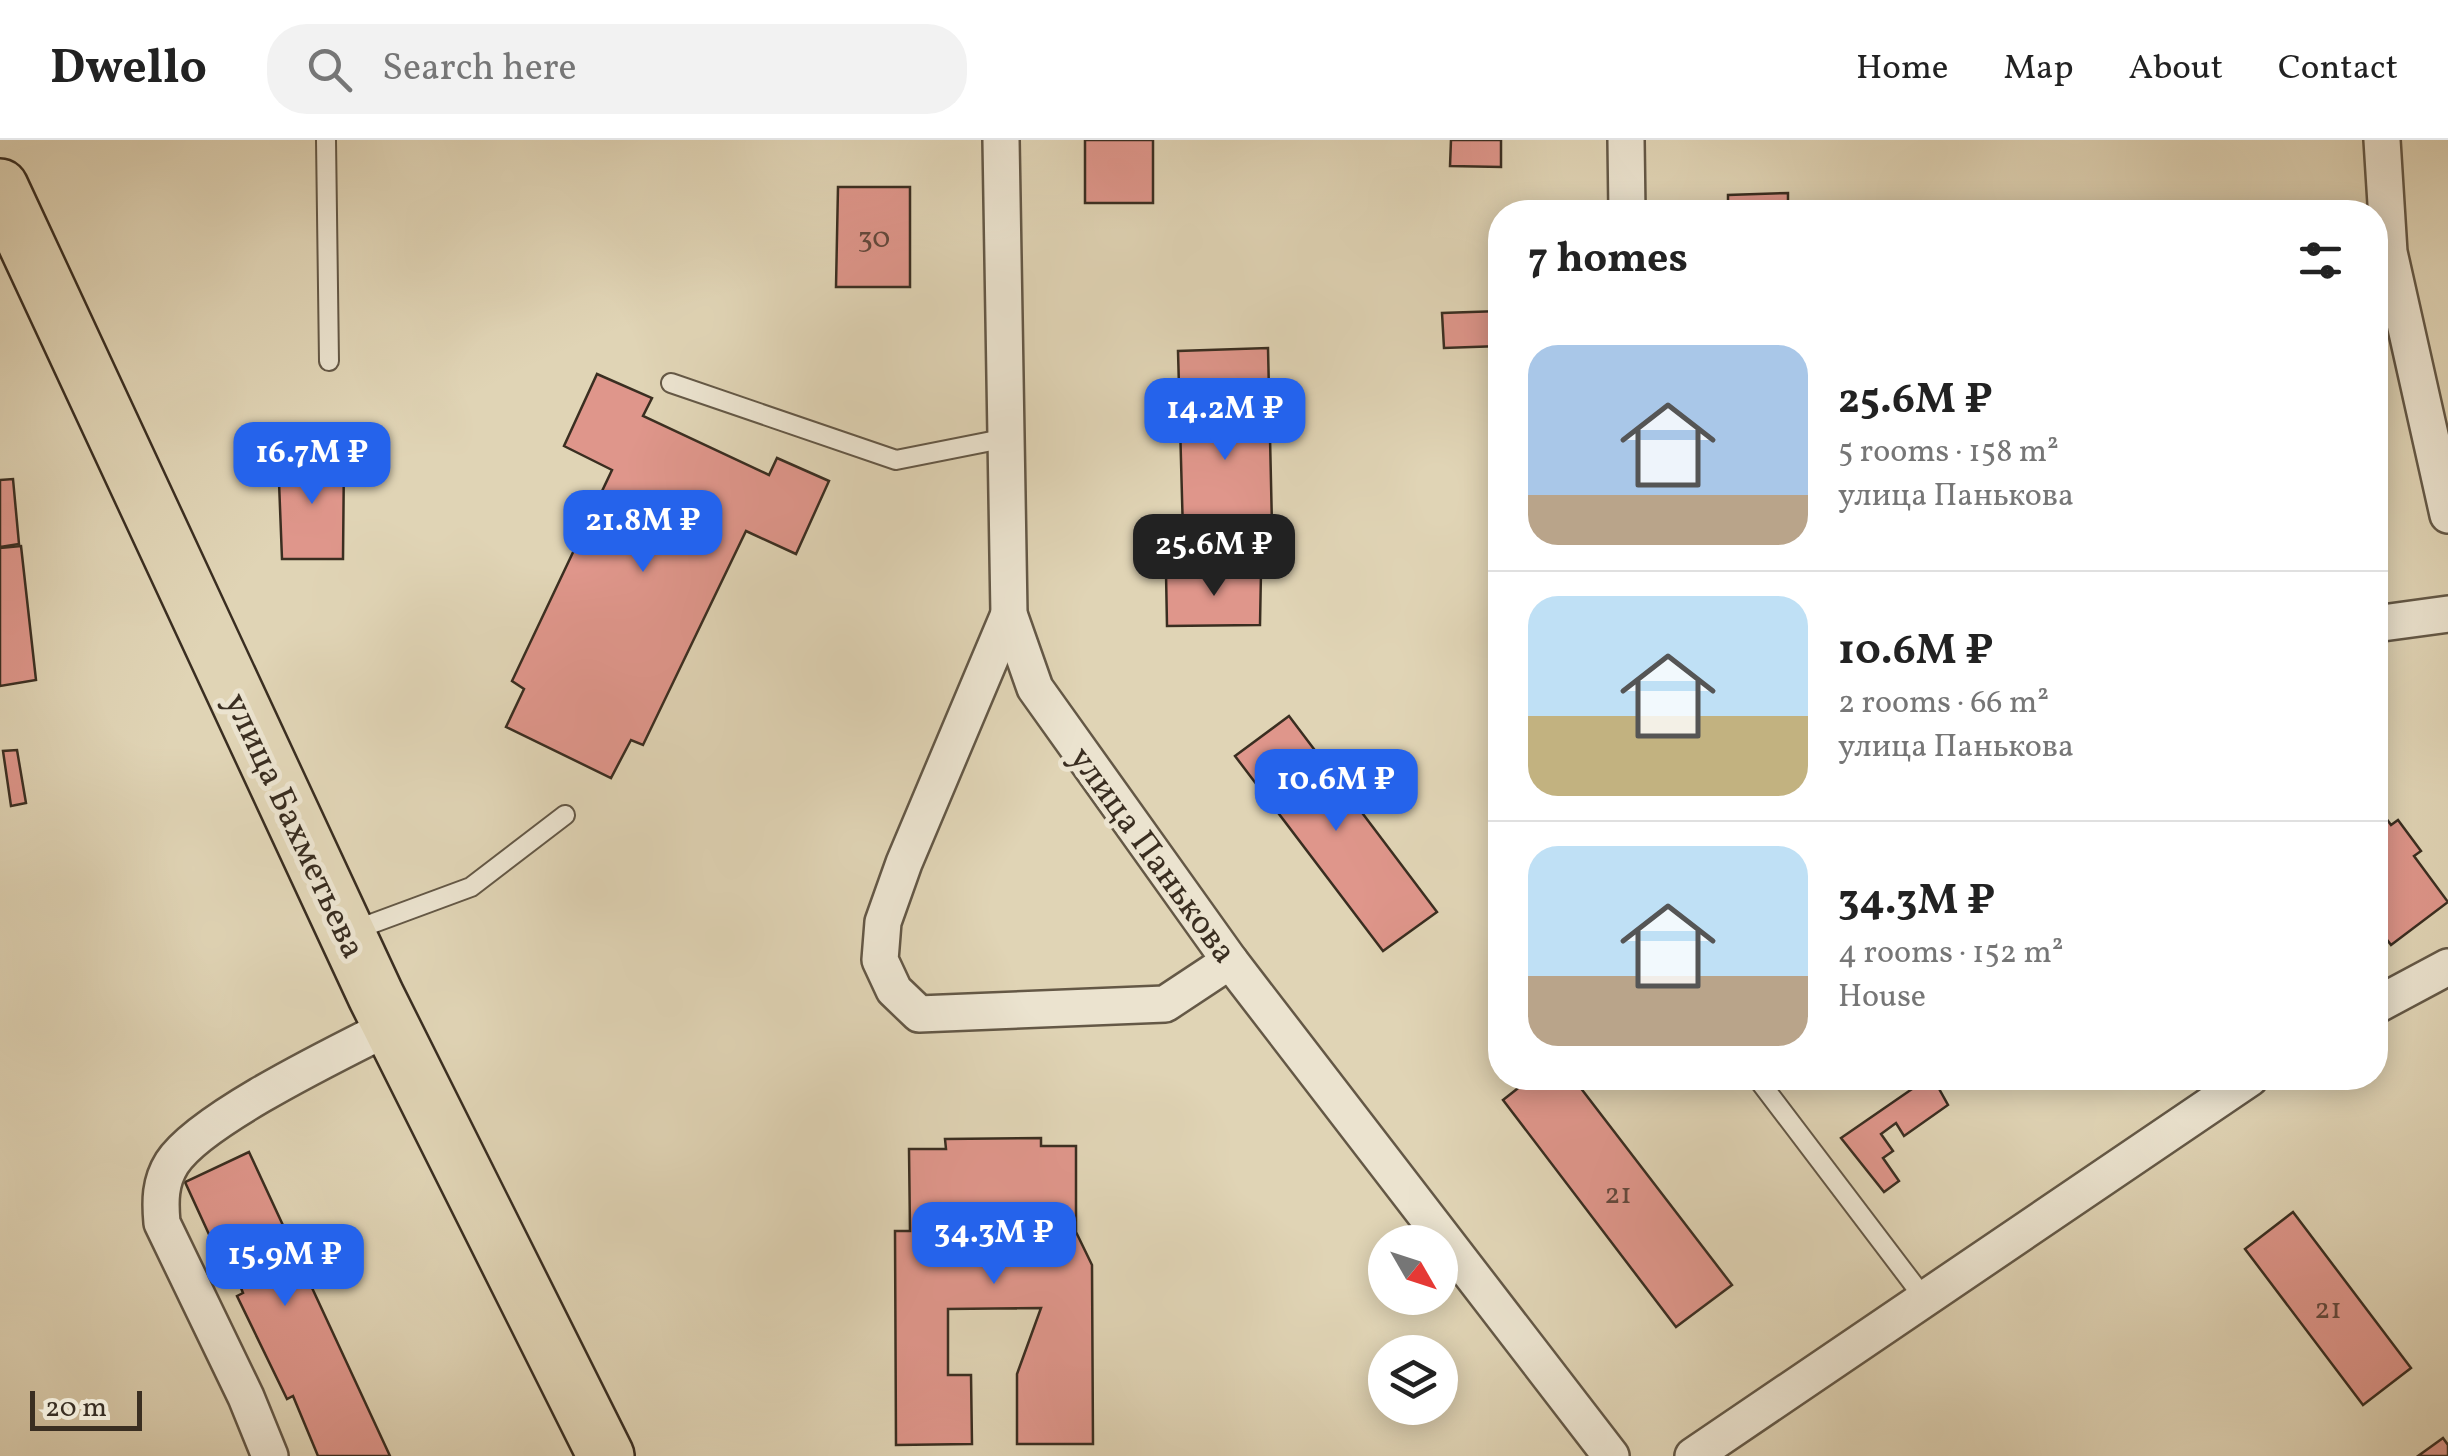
<!DOCTYPE html>
<html lang="en">
<head>
<meta charset="utf-8">
<style>
  :root { --surface:#fff; --page:#f2f2f2; --text:#222; --muted:#767676; --line:#e0e0e0; --accent:#2563eb }
  body { margin:0; font-family:Vollkorn,serif; background:var(--page); color:var(--text); height:100vh; display:flex; flex-direction:column; font-size:38px; white-space:nowrap }
  * { box-sizing:border-box; margin:0 }
  p { font-size:32px; color:var(--muted) }
  .icon { flex:none; width:55px; height:55px; fill:none; stroke:currentColor; stroke-width:2; stroke-linecap:round; stroke-linejoin:round }
  .map { position:relative; flex:1; overflow:hidden }
  .drawer { position:absolute; left:1488px; top:60px; width:900px; height:890px; display:flex; flex-direction:column; background:var(--surface); border-radius:40px; box-shadow:0 5px 25px #0003 }
  .drawer>* { flex:none }
  .needle { width:65px; rotate:129deg }
  .buttons { position:absolute; left:1368px; top:1085px; display:grid; gap:20px }
  .buttons a { display:grid; place-items:center; width:90px; height:90px; border-radius:50%; background:var(--surface); box-shadow:0 5px 25px #0003; font-size:50px }
  .scale { position:absolute; left:30px; bottom:25px; width:112px; box-sizing:border-box; padding-left:10px; border:5px solid #3a2e21; border-top:0; font-size:28px; line-height:35px; white-space:nowrap; color:#3a2e21; -webkit-text-stroke:8px #ebe3cf; paint-order:stroke }
  .price { position:absolute; translate:-50% -85px; padding:0 22px; border-radius:20px; background:var(--accent); color:#fff; font-size:32px; line-height:65px; filter:drop-shadow(0 2px 5px #0008) }
  .price::after { content:''; position:absolute; left:50%; top:60px; width:30px; height:22px; margin-left:-15px; background:inherit; clip-path:polygon(0 0,100% 0,50% 100%) }
  .price.on { background:#222; color:#fff }
  ul { padding:0; list-style:none }
  li { display:flex; align-items:center; gap:30px; height:250px; padding:0 40px }
  li+li { border-top:2px solid var(--line) }
  li span { display:grid; place-items:center; flex:none; width:280px; height:200px; border-radius:30px; color:#555 }
  li>.icon { margin-inline-start:auto }
  span .icon { width:120px; height:120px; fill:#fffc; stroke-width:1 }
  li b { font-size:42px }
  h2 { display:flex; justify-content:space-between; align-items:center; height:120px; padding:0 40px; font-size:42px }
  header { display:flex; align-items:center; gap:60px; box-sizing:border-box; height:140px; padding:0 50px; background:var(--surface); border-bottom:2px solid var(--line) }
  header strong { font-size:48px }
  nav { display:flex; gap:55px; margin-inline-start:auto; font-size:35px }
  .search { width:700px; height:90px; background:var(--page); display:flex; align-items:center; gap:25px; box-sizing:border-box; padding:0 35px; border-radius:40px; color:var(--muted); font-size:38px }
  .map>svg:first-child { display:block }
  .building { fill:#df968b; stroke:#3a2e21; stroke-width:2.5 }
  .lines { fill:none; stroke-linecap:round; stroke-linejoin:round }
  .service-casing { stroke:#645846; stroke-width:22 }
  .minor-casing { stroke:#645846; stroke-width:40 }
  .primary-casing { stroke:#3a2e21; stroke-width:60 }
  .service { stroke:#ebe3cf; stroke-width:18 }
  .minor { stroke:#ebe3cf; stroke-width:35 }
  .primary { stroke:#e0d4b5; stroke-width:55 }
  .labels { text-anchor:middle; stroke-width:10; stroke-linejoin:round; paint-order:stroke }
  .number-label { font-size:30px; fill:#63483c }
  .street-label { font-size:35px; fill:#3a2e21; stroke:#ebe3cf }
</style>
</head>
<body>
<header>
<strong>Dwello</strong>
<div class="search"><svg class="icon" aria-label="search" viewBox="0 0 24 24"><circle cx="10" cy="10" r="6"/><path d="M15 15l6 6"/></svg>Search here</div>
<nav><a>Home</a><a>Map</a><a>About</a><a>Contact</a></nav>
</header>
<div class="map">
<svg width="2448" height="1316" viewBox="0 0 2448 1316">
  <rect width="100%" height="100%" fill="#e0d4b5"/>
  <filter id="stains"><feTurbulence type="fractalNoise" baseFrequency=".002" numOctaves="4"/><feColorMatrix values="0 0 0 0 .2 0 0 0 0 .09 0 0 0 0 .02 0 0 0 .5 -.17"/></filter>
  <radialGradient id="worn" r=".72"><stop offset=".6" stop-color="#630" stop-opacity="0"/><stop offset="1" stop-color="#630" stop-opacity=".3"/></radialGradient>
  <g class="building">
    <rect x="1085" y="0" width="68" height="63"/>
    <polygon points="1451,0 1501,0 1501,27 1450,26"/>
    <polygon points="838,47 910,47 910,147 836,147"/>
    <polygon points="1788,53 1788,72 1728,72 1728,55"/>
    <polygon points="1500,171 1500,206 1444,208 1442,173"/>
    <polygon points="1268,208 1273,431 1166,433 1170,428 1171,400 1166,395 1183,393 1178,211"/>
    <polygon points="597,234 652,258 643,276 769,335 777,318 829,341 796,414 746,391 643,605 631,600 611,638 506,587 524,549 512,541 612,330 564,306"/>
    <polygon points="344,315 343,419 282,419 278,316"/>
    <polygon points="13,339 19,404 0,407 0,340"/>
    <polygon points="21,406 36,540 0,546 0,408"/>
    <polygon points="1261,431 1260,485 1167,486 1166,433"/>
    <polygon points="1289,576 1437,772 1383,811 1235,616"/>
    <polygon points="17,610 26,663 11,666 3,611"/>
    <polygon points="2375,663 2391,685 2398,680 2421,711 2414,716 2448,762 2391,805 2375,784"/>
    <polygon points="1531,938 1573,938 1732,1145 1676,1187 1503,960"/>
    <polygon points="1928,938 1933,938 1948,965 1904,996 1896,983 1881,994 1893,1011 1883,1018 1899,1041 1884,1052 1841,998"/>
    <polygon points="1041,998 1041,1006 1076,1006 1076,1092 1092,1125 1093,1304 1017,1304 1017,1234 1041,1168 948,1169 948,1235 971,1235 972,1304 896,1305 895,1091 910,1091 909,1009 946,1009 945,999"/>
    <polygon points="249,1012 390,1316 318,1316 293,1256 287,1259 237,1156 243,1153 232,1125 224,1127 185,1042"/>
    <polygon points="2293,1072 2411,1228 2363,1265 2245,1109"/>
    <polygon points="2443,1298 2448,1305 2448,1316 2418,1316"/>
  </g>
  <g class="lines">
    <g class="service-casing">
      <g id="service">
        <polyline points="326,0 329,221"/>
        <polyline points="671,243 896,320 1007,298"/>
        <polyline points="352,791 471,747 565,675"/>
        <polyline points="1757,938 1924,1158"/>
      </g>
    </g>
    <g class="minor-casing">
      <g id="minor">
        <polyline points="1001,0 1009,474 1035,548 1230,821 1611,1316"/>
        <polyline points="1626,0 1627,72"/>
        <polyline points="2382,0 2389,112 2448,375"/>
        <polyline points="1009,474 904,723 883,782 880,820 894,850 919,874 1165,864 1230,821"/>
        <polyline points="2375,484 2448,474"/>
        <polyline points="2375,866 2448,827"/>
        <path d="M270,1316L246,1257L162,1083C160,1061 160,1042 172,1023C200,979 340,912 391,886"/>
        <polyline points="1693,1316 2250,938"/>
      </g>
    </g>
    <g class="primary-casing">
      <polyline id="primary" points="0,47 376,856 606,1316"/>
    </g>
    <use href="#service" class="service"/>
    <use href="#minor" class="minor"/>
    <use href="#primary" class="primary"/>
  </g>
  <g class="labels">
    <g class="number-label">
      <text x="874" y="107">30</text>
      <text x="1618" y="1063">21</text>
      <text x="2328" y="1178">21</text>
    </g>
    <g class="street-label">
      <text transform="translate(296 685) rotate(65)" y="12">улица Бахметьева</text>
      <text transform="translate(1154 714) rotate(54)" y="12">улица Панькова</text>
    </g>
  </g>
  <rect width="100%" height="100%" filter="url(#stains)"/>
  <rect width="100%" height="100%" fill="url(#worn)"/>
</svg>
<div class="buttons">
<a><svg class="needle" viewBox="-14 -14 28 28"><path d="M0-13l5 13h-10z" fill="#e53935"/><path d="M0 13l5-13h-10z" fill="#767676"/></svg></a>
<a><svg class="icon" aria-label="layers" viewBox="0 0 24 24"><path d="M12 4l9 5-9 5-9-5zM3 14l9 5 9-5"/></svg></a>
</div>
<div class="scale">20 m</div>
<b class="price" style="left:1225px;top:323px">14.2M ₽</b>
<b class="price" style="left:312px;top:367px">16.7M ₽</b>
<b class="price" style="left:643px;top:435px">21.8M ₽</b>
<b class="price on" style="left:1214px;top:459px">25.6M ₽</b>
<b class="price" style="left:1336px;top:694px">10.6M ₽</b>
<b class="price" style="left:994px;top:1147px">34.3M ₽</b>
<b class="price" style="left:285px;top:1169px">15.9M ₽</b>
<section class="drawer">
<h2>7 homes<svg class="icon" aria-label="filters" viewBox="0 0 24 24"><path d="M4 7h16M4 17h16"/><circle cx="9" cy="7" r="2"/><circle cx="15" cy="17" r="2"/></svg></h2>
<ul>
<li><span style="background:linear-gradient(#a9c7e8 75%,#b9a48a 0)"><svg class="icon" aria-label="home" viewBox="0 0 24 24"><path d="M3 11l9-7 9 7M6 9v11h12V9"/></svg></span><div><b>25.6M ₽</b><p>5 rooms · 158 m²</p><p>улица Панькова</p></div></li>
<li><span style="background:linear-gradient(#bfe0f5 60%,#c2b280 0)"><svg class="icon" aria-label="home" viewBox="0 0 24 24"><path d="M3 11l9-7 9 7M6 9v11h12V9"/></svg></span><div><b>10.6M ₽</b><p>2 rooms · 66 m²</p><p>улица Панькова</p></div></li>
<li><span style="background:linear-gradient(#bfe0f5 65%,#b9a48a 0)"><svg class="icon" aria-label="home" viewBox="0 0 24 24"><path d="M3 11l9-7 9 7M6 9v11h12V9"/></svg></span><div><b>34.3M ₽</b><p>4 rooms · 152 m²</p><p>House</p></div></li>
</ul>
</section>
</div>
</body>
</html>
